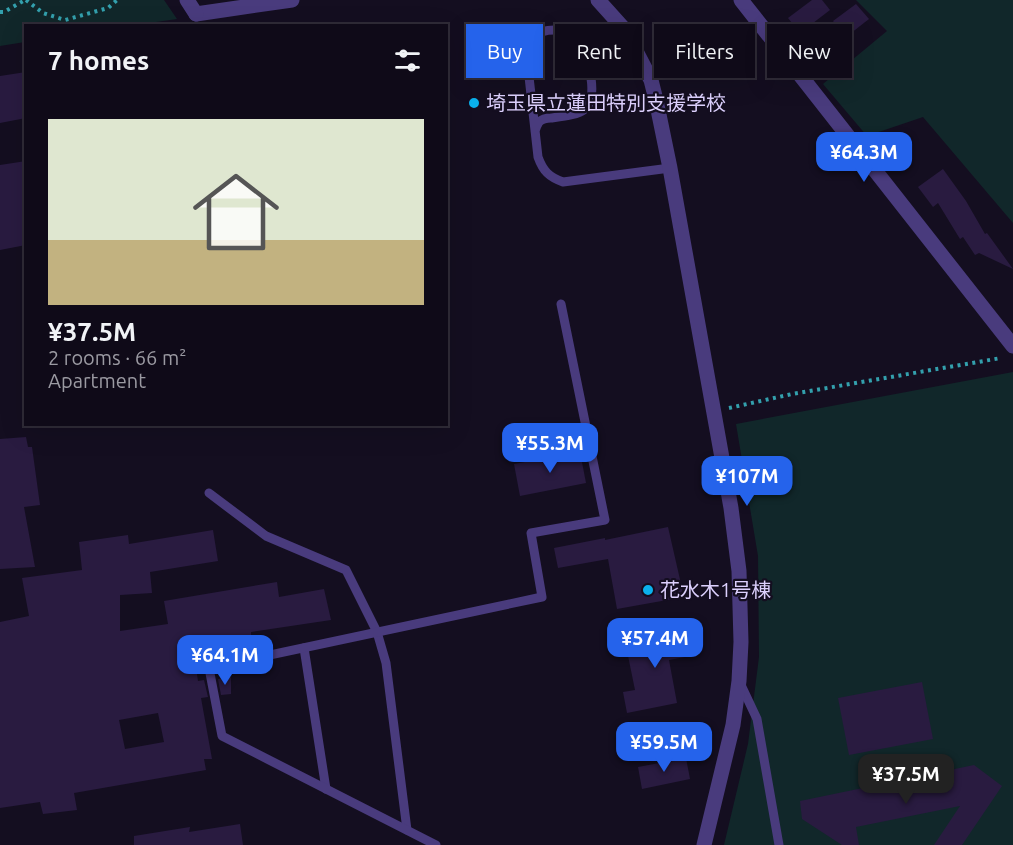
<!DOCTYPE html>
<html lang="en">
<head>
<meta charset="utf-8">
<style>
  :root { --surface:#0f0a18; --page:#1d1825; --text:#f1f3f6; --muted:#9b9aa2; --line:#2f2b37; --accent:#2563eb }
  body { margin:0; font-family:Ubuntu,"Noto Sans JP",sans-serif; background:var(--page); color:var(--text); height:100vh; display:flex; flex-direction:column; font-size:22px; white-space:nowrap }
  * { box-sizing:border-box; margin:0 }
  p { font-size:20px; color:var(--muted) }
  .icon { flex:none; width:33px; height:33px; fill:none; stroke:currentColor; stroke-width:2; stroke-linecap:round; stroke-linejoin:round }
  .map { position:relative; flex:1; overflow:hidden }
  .panel { position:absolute; left:24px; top:24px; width:424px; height:402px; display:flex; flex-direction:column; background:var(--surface); border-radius:0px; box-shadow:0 6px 24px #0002,0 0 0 2px var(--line) }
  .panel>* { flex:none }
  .top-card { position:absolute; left:466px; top:24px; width:456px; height:54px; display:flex; gap:12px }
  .price { position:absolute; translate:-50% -51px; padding:0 14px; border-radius:12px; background:var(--accent); color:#fff; font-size:20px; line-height:39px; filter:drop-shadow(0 2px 3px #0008) }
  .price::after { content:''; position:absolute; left:50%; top:36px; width:18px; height:14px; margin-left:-9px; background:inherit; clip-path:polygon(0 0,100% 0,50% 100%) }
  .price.current { background:#222; color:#fff }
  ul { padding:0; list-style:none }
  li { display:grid; align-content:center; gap:12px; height:318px; padding:0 24px }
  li+li { border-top:2px solid var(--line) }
  li span { display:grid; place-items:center; height:186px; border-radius:0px; color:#555 }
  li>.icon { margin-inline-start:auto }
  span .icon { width:108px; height:108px; fill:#fffc; stroke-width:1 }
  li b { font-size:26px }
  h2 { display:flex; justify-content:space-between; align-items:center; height:72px; padding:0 24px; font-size:26px }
  .chip { padding:0 21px; border-radius:0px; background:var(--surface); box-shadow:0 6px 24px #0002,0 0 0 2px var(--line); font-size:21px; line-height:54px }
  .chip.current { background:var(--accent); color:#fff }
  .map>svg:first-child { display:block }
  .green { fill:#11272a }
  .building { fill:#291b40; fill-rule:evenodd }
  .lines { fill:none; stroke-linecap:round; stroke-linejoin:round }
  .path { stroke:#33a0ad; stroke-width:4; stroke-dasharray:3 4.5; stroke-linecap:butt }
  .service { stroke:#493b7d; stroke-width:9 }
  .minor { stroke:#493b7d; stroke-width:15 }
  .tertiary { stroke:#493b7d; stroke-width:15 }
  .poi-dot { fill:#0bb1ed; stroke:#140e20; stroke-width:2 }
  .labels { text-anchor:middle; stroke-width:4.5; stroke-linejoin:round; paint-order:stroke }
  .poi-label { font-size:20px; fill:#dcd0fd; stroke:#140e20; text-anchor:start }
</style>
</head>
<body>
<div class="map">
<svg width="1013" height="845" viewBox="0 0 1013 845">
  <rect width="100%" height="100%" fill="#140e20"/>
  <g class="green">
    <polygon points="0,0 164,0 177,19 135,25 26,26 25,42 0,46"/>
    <polygon points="856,0 1013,0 1013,223 923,117 867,136 823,84 887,31"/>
    <polygon points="1013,372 1013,845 724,845 748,744 759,657 758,556 736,424"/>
  </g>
  <g class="building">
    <polygon points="812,0 822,0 830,10 800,33 788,18"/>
    <polygon points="856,4 869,19 846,37 833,21"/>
    <polygon points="26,72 26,118 0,123 0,76"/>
    <polygon points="26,161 26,245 0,250 0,165"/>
    <polygon points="943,169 966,201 985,234 987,233 1013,269 979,253 975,255 963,237 960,239 938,203 933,207 918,187"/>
    <polygon points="26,437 28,447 32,447 40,505 24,507 35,567 0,569 0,439"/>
    <polygon points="580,452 586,483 520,496 514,464"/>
    <polygon points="668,527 684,597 617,609 608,559 558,568 554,548 605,538 605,540"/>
    <path d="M213,530L218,561L150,572L152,593L120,595V631L168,624L164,601L277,582L279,597L324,589L331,620L251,632V639L193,648L198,681L204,680L208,697L201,698L212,759H204L206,770L74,793L77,810L43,814L40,802L0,808V622L29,616L22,578L82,570L79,542L128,535L129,544ZM158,713L164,742L125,749L119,720Z"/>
    <polygon points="691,629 695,655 669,660 677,703 627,713 623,692 635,690 625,641"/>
    <polygon points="231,677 231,694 221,695 218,679"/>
    <polygon points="922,682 933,739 849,755 838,698"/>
    <polygon points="686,758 690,779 642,789 638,767"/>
    <polygon points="974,765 1002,786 962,845 934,845 960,806 856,827 859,845 842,845 802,819 800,801"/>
    <polygon points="240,824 243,845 134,845 134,836 190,827 189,832"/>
  </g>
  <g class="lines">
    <g class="path">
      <polyline points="26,0 43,13 65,20 108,8 117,0"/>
      <polyline points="0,12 4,12 25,0"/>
      <polyline points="729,408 792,394 1001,358"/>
    </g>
    <g class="service">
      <path d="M535,131C536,128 537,125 539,122C542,119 547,118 551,118C581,114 596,113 591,78C589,66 589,52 583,42C575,28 545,26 533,37C527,43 527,51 527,59L538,157C543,171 549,177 563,182L670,168"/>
      <polyline points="209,493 266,536 346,570 377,632 386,663 407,830"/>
      <polyline points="304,648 326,789"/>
      <polyline points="741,685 757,719 779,845"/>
      <polyline points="436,845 222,736 209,668 542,597 531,533 605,520 561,304"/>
    </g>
    <g class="minor">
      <polyline points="741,0 1013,346"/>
      <polyline points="196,14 292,0"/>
    </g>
    <g class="tertiary">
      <polyline points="187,0 196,14"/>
      <polyline points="598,0 625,30 651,80 656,100 670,168 731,508 739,571 741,642 739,681 733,725 704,845"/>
    </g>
  </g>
  <g class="poi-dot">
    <circle cx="474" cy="103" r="6"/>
    <circle cx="648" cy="590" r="6"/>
  </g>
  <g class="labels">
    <g class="poi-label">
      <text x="486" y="110">埼玉県立蓮田特別支援学校</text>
      <text x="660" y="597">花水木1号棟</text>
    </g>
  </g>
</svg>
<b class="price" style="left:864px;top:183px">¥64.3M</b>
<b class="price" style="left:550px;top:474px">¥55.3M</b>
<b class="price" style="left:747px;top:507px">¥107M</b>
<b class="price" style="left:655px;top:669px">¥57.4M</b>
<b class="price" style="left:225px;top:686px">¥64.1M</b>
<b class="price" style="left:664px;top:773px">¥59.5M</b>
<b class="price current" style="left:906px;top:805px">¥37.5M</b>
<div class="top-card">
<a class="chip current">Buy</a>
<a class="chip">Rent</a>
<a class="chip">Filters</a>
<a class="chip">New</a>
</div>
<section class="panel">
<h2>7 homes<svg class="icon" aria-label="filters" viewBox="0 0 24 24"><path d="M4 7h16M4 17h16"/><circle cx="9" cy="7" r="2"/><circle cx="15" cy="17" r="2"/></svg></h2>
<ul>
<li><span style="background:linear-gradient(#dfe7d0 65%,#c2b280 0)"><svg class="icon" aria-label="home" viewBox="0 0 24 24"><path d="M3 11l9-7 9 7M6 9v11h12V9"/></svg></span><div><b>¥37.5M</b><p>2 rooms · 66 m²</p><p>Apartment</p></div></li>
</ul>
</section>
</div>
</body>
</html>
